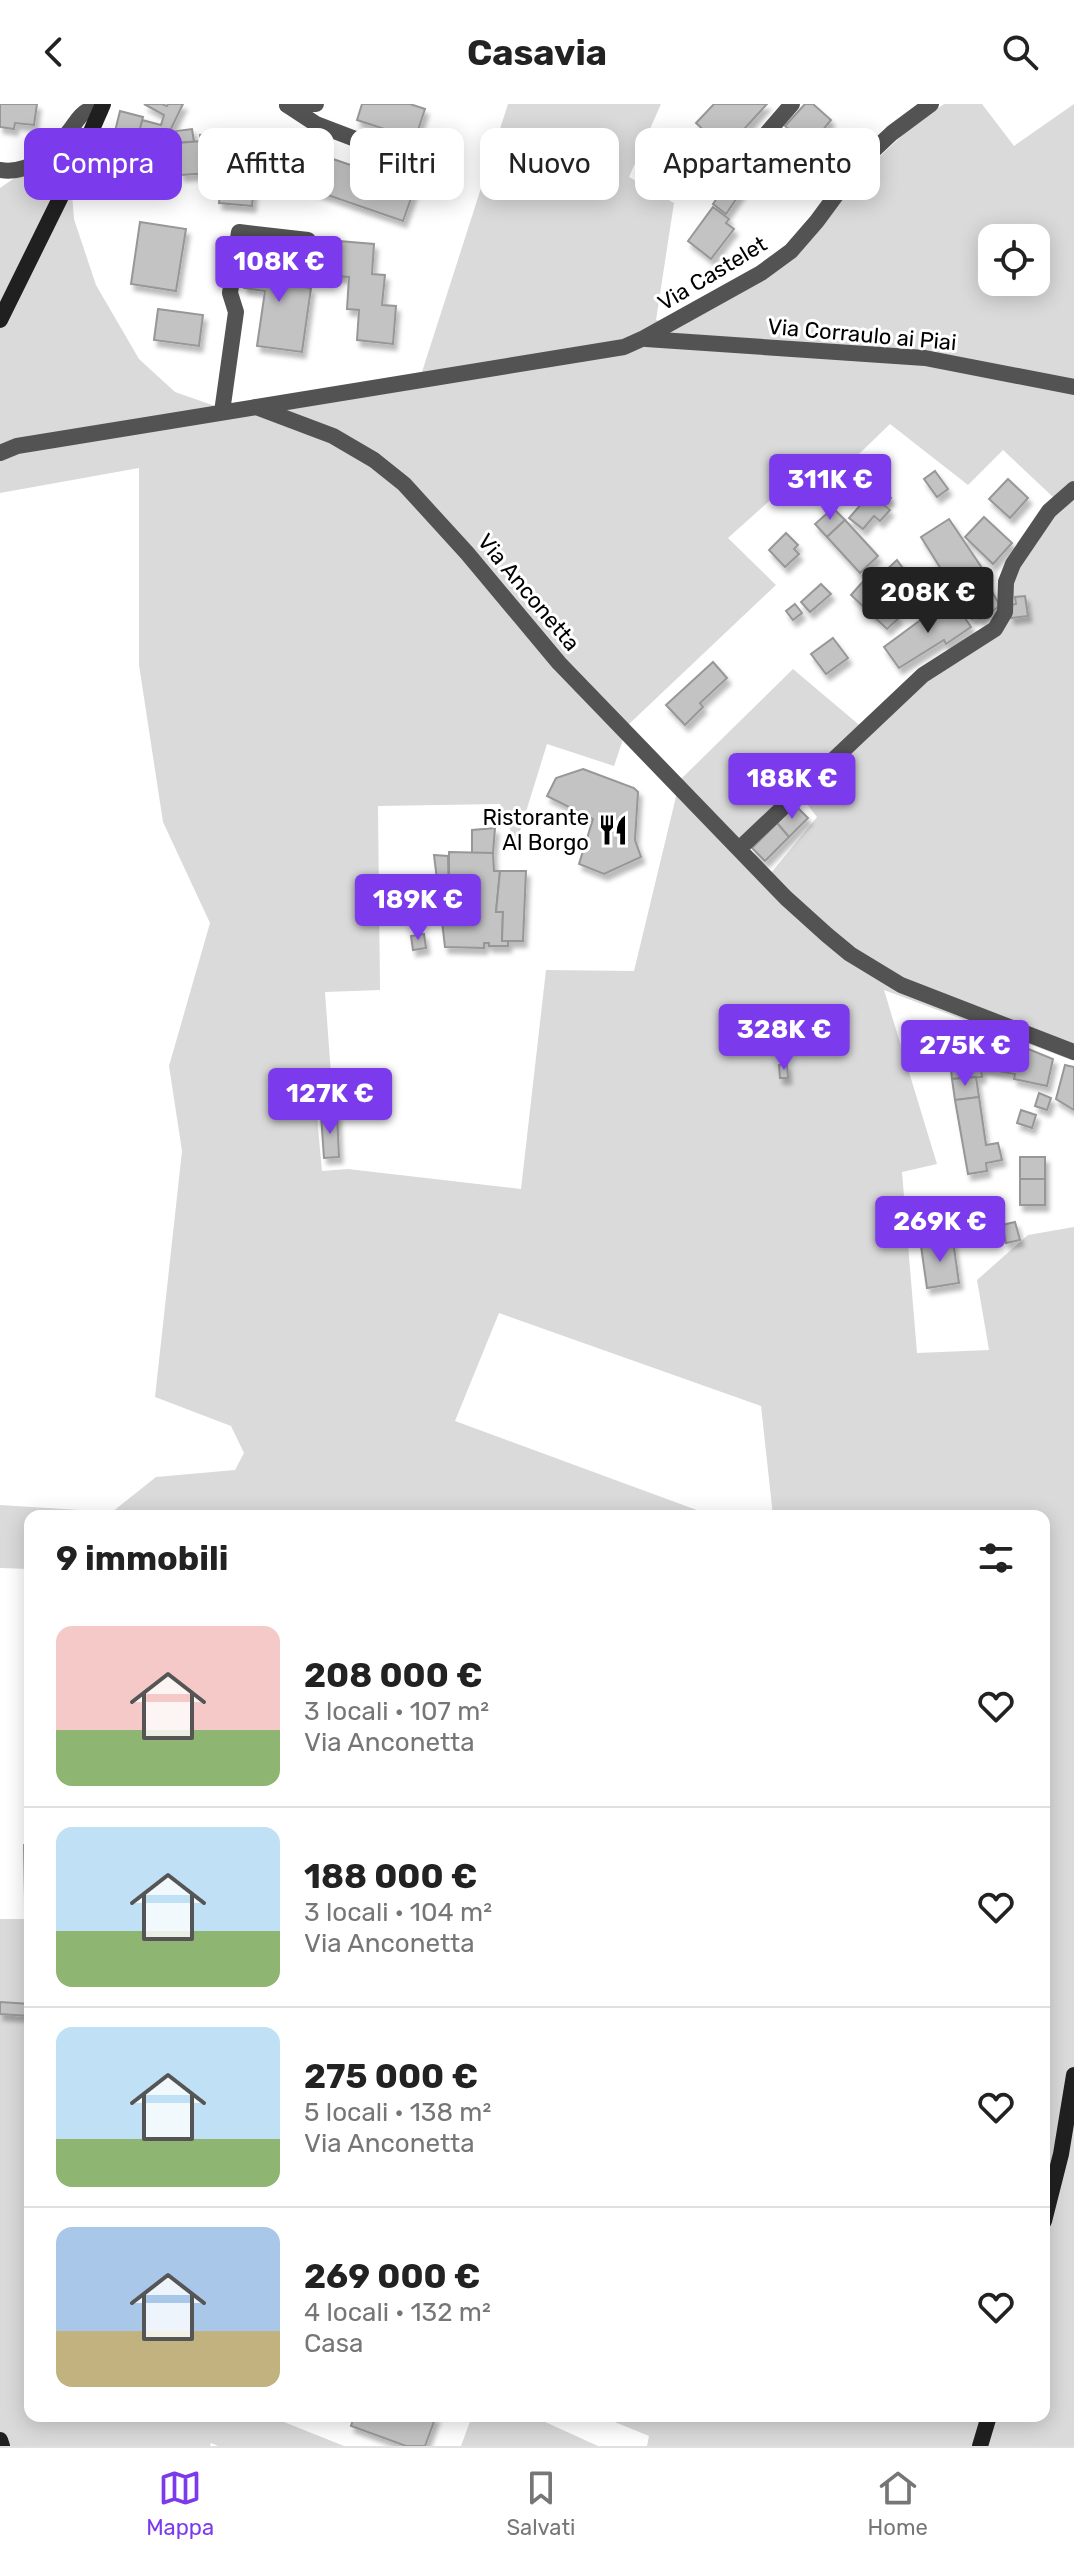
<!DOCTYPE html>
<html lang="it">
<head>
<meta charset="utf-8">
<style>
  :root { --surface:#fff; --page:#f6f6f6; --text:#222; --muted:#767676; --line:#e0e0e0; --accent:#7c3aed }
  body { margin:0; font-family:Rubik,sans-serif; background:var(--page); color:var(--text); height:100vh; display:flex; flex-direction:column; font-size:30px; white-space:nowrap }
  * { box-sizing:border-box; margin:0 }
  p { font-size:26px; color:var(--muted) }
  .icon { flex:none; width:44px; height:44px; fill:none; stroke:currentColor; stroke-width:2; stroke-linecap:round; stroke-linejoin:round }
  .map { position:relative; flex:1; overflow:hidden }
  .details { position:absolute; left:24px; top:1406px; width:1026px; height:912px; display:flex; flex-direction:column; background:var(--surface); border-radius:16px; box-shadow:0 4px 20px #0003 }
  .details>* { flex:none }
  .hud { position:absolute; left:24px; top:24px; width:1026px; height:72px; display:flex; gap:16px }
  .fabs { position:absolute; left:978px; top:120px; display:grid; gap:16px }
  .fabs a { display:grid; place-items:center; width:72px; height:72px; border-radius:16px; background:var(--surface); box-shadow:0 4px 20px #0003; font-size:40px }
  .price { position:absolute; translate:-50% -68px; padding:0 18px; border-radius:8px; background:var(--accent); color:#fff; font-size:26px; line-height:52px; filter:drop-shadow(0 2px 4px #0008) }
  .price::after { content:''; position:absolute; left:50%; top:48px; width:24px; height:18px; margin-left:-12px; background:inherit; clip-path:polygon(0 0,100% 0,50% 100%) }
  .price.active { background:#222; color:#fff }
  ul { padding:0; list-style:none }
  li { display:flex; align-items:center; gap:24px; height:200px; padding:0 32px }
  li+li { border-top:2px solid var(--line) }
  li span { display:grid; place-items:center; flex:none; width:224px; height:160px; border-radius:16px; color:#555 }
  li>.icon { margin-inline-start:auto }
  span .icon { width:96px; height:96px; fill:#fffc; stroke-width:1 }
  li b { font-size:34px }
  h2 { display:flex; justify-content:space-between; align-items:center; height:96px; padding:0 32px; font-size:34px }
  .tag { padding:0 28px; border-radius:16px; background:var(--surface); box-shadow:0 4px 20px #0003; font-size:28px; line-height:72px }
  .tag.active { background:var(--accent); color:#fff }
  header { display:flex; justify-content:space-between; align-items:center; height:104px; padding:0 32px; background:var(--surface); font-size:36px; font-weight:700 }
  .tabs { display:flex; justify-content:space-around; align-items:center; height:112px; border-top:2px solid var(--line); background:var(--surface); font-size:22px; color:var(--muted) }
  .tabs a { display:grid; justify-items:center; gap:4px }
  .tabs .active { color:var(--accent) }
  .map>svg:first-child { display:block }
  .green { fill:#dadada; fill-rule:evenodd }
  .building { fill:#c3c3c3; stroke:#979797; stroke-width:2; filter:url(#shadow) }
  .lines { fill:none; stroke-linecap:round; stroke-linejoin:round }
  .street { stroke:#535353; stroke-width:16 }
  .secondary { stroke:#202020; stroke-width:16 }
  .labels { text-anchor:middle; stroke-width:6; stroke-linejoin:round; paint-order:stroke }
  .street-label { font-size:22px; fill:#000; stroke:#fff }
  .poi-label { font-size:22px; fill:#000; stroke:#fff; text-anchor:end }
</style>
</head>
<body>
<header><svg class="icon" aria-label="back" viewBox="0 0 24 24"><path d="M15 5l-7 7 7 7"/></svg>Casavia<svg class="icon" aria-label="search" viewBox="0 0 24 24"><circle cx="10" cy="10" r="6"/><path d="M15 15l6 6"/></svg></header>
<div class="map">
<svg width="1074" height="2342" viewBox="0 0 1074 2342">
  <defs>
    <filter id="shadow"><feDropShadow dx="3.5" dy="6" stdDeviation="2" flood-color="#0004"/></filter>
  </defs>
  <rect width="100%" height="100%" fill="#fff"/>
  <g class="green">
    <path d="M508,0H661L629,73L674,99L656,216L679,222L741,184L911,23L944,0H982L1014,42L1074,0V957L884,886L937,1060L902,1068L917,1249L989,1246L977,1176L1028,1131L1074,1123V2342H647L649,2332L600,2312H1044V1412H773L761,1302L499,1209L455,1317L713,1412H30V1465L0,1464V1401L112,1408L156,1373L235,1366L244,1349L231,1322L155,1293L182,1047L169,962L210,819L163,718L139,561V364L0,389V84L46,52L71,77L74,115L96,181L139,255L175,288L218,303L422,268ZM992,134H1036V178H992ZM890,320L968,381L1003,346L1053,393L990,522L864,625L793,565L680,676L634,867L546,866L521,1085L348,1065L322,1067L316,1002L333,998L325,888L380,886L378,702L500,700L516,740L547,640L614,662L628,621L776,481L728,434L814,357L832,376ZM798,688L817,713L766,775L738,743Z"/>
    <polygon points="0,1815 30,1815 30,2312 269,2312 344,2342 218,2342 211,2339 210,2342 0,2342"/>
    <polygon points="472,2312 532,2312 598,2342 461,2342"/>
  </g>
  <g class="building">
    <polygon points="0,0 37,0 34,21 15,19 14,25 0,23"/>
    <polygon points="144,0 162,0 167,2 168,0 183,0 165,37 161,36 155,61 149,59 156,32 139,28 142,16 161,21 164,11"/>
    <polygon points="362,0 410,0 425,5 415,35 357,16"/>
    <polygon points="714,0 767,0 725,46 696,19"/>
    <polygon points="805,0 813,0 831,16 818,32 815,29 806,40 785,22"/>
    <polygon points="120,7 143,13 139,28 156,32 149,62 109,52"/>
    <polygon points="192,25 194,38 177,39 176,27"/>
    <polygon points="221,29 224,68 181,71 177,39 201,37 200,31"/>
    <polygon points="298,43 415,83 403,117 287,77"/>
    <polygon points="229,59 256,61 255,71 237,67 236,74 227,71"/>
    <polygon points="237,67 255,71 252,102 219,99 222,71 236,74"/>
    <polygon points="729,76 743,85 726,110 713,100"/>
    <polygon points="713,103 729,115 726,119 734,125 711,155 688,137"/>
    <polygon points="140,118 186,125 176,187 131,180"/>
    <polygon points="339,137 374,140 372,170 385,171 382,201 396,202 393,240 357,236 359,206 347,205 349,173 336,172"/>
    <polygon points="248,152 292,158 289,181 311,184 302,248 257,242 265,187 244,184"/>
    <polygon points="158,205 203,211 199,242 154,236"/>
    <polygon points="935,367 948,385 937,393 924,375"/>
    <polygon points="1008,375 1028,394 1010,414 989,395"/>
    <polygon points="877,382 891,394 884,401 890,406 880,417 874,412 863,425 849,414"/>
    <polygon points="833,404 845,416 827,433 815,420"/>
    <polygon points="984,413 1012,439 993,460 965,433"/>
    <polygon points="949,415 982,464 969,472 975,479 984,473 1000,502 980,515 978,512 972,515 959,497 965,493 958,480 953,484 921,433"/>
    <polygon points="845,416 878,452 860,469 827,433"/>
    <polygon points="786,429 798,441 794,445 799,450 785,463 769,446"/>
    <polygon points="897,456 915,481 890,498 894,501 890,504 899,514 887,525 851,491 875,464 882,470"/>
    <polygon points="933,478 946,495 950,492 955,499 939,509 931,500 924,507 911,492"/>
    <polygon points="821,480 831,490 810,508 801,498"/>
    <polygon points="1025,492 1028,512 1011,514 1009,501 1016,500 1015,493"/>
    <polygon points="955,499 971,523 946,540 944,536 899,564 884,543 930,509 932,513"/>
    <polygon points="795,500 802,509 793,516 786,507"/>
    <polygon points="833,534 848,554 826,570 811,550"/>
    <polygon points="713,558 727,574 700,599 703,603 685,621 666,601"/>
    <polygon points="583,665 634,684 638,688 635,736 641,753 604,770 579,760 593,715 547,692 556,674"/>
    <polygon points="795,701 808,714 789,733 777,719"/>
    <polygon points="777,719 789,733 765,757 752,744"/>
    <polygon points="495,724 493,749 472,749 472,726"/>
    <polygon points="449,748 493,749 494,767 500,767 496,808 503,808 502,837 508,837 508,842 489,842 489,839 484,839 484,844 445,843 440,800 449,800"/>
    <polygon points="434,751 448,752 449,800 440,800"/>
    <polygon points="500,767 526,767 523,837 502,837 503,808 496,808"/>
    <polygon points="424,830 426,844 413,846 411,832"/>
    <polygon points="980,929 998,930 998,937 1021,942 1053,955 1047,982 1014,975 1015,970 981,964 982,973 952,975 948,935 980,938"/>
    <polygon points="779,961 787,961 788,974 780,974"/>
    <polygon points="1065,961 1074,963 1074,1006 1056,995"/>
    <polygon points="976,973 979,993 955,996 952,975"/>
    <polygon points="1039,989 1051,994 1047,1006 1035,1002"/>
    <polygon points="979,993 986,1041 998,1039 1002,1056 986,1059 987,1067 968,1070 955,996"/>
    <polygon points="1021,1006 1036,1011 1032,1024 1017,1019"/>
    <polygon points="337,1010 339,1053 324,1054 321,1011"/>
    <rect x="1020" y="1053" width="25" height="22"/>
    <rect x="1020" y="1075" width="25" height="26"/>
    <polygon points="1015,1118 1020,1136 1006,1139 1002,1121"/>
    <polygon points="953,1137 959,1179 927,1184 921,1142"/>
    <polygon points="30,1740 30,1794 25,1794 24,1741"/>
    <polygon points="0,1898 30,1900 30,1916 30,1912 0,1910"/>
    <polygon points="354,2312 436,2312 425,2342 406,2342 351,2322"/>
  </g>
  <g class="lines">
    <g class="street">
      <polyline points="287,1 316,20 392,49"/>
      <polyline points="287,1 316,0"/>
      <path d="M0,66C30,71 53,49 70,26C75,20 80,10 87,7C93,5 95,6 100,7"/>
      <polyline points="714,74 735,66 792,0"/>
      <polyline points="646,235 925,254 1074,283"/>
      <polyline points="256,303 333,332 374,356 404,380 467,449 559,559 786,794 827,831 850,850 901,881 1074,948"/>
      <polyline points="222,308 236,208 230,189 239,128 308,136"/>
      <polyline points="0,349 17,342 624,243 644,234 761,169 791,147 817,117 859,60 892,29 931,0"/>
      <polyline points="740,744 923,571 995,525 1005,508 1006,478 1013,460 1049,407 1074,385"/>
    </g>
    <g class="secondary">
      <polyline points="0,216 76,62 103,0"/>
      <polyline points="1044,2117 1061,2050 1074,1971"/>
      <polyline points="0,2336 2,2342"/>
      <polyline points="980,2342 989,2312"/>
    </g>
  </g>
  <defs>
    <g id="restaurant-bare" transform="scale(2.4)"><path d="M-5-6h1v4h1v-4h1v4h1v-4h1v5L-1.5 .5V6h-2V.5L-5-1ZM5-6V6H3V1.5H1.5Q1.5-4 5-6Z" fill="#000" stroke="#fff" stroke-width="2.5" paint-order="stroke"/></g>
  </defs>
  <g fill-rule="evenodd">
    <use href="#restaurant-bare" x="613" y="726"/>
  </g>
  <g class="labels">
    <g class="street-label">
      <text transform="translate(712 169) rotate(-31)" y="8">Via Castelet</text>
      <text transform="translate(862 230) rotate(5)" y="8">Via Corraulo ai Piai</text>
      <text transform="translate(529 488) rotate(50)" y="8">Via Anconetta</text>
    </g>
    <g class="poi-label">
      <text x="589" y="721">Ristorante<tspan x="589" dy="25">Al Borgo</tspan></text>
    </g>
  </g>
</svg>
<div class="fabs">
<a><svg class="icon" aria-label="locate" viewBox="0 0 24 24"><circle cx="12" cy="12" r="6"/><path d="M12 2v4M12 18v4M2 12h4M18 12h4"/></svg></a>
</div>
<b class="price" style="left:279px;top:200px">108K €</b>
<b class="price" style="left:830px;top:418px">311K €</b>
<b class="price active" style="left:928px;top:531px">208K €</b>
<b class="price" style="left:792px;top:717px">188K €</b>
<b class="price" style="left:418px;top:838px">189K €</b>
<b class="price" style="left:784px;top:968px">328K €</b>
<b class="price" style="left:965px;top:984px">275K €</b>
<b class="price" style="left:330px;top:1032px">127K €</b>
<b class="price" style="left:940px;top:1160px">269K €</b>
<div class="hud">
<a class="tag active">Compra</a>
<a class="tag">Affitta</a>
<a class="tag">Filtri</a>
<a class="tag">Nuovo</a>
<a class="tag">Appartamento</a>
</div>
<section class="details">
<h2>9 immobili<svg class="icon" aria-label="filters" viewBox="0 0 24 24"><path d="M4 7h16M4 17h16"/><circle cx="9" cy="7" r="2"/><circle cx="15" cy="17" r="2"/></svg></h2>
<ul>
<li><span style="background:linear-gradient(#f6c9c9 65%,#8fb573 0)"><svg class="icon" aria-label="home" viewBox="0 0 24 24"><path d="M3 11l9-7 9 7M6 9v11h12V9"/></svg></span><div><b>208 000 €</b><p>3 locali · 107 m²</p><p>Via Anconetta</p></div><svg class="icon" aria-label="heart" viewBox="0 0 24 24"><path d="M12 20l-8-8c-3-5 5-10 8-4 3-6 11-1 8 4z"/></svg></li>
<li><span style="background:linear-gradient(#bfe0f5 65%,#8fb573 0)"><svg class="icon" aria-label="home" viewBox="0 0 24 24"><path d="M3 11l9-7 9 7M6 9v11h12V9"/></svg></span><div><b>188 000 €</b><p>3 locali · 104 m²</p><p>Via Anconetta</p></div><svg class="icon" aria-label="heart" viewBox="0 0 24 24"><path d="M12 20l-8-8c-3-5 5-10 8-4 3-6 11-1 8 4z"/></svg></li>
<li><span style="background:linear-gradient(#bfe0f5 70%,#8fb573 0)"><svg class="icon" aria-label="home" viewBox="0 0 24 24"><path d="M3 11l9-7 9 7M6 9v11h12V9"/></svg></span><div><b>275 000 €</b><p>5 locali · 138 m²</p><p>Via Anconetta</p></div><svg class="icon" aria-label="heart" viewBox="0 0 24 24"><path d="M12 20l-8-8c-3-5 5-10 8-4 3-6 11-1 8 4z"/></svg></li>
<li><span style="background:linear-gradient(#a9c7e8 65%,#c2b280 0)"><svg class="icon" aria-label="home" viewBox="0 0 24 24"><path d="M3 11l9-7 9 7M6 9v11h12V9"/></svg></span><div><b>269 000 €</b><p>4 locali · 132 m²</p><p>Casa</p></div><svg class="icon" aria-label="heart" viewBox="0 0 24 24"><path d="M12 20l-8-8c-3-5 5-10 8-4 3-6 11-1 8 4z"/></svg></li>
</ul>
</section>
</div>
<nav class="tabs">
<a class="active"><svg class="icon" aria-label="map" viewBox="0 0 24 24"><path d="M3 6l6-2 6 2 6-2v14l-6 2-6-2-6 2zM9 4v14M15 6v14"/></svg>Mappa</a>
<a><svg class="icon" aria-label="saved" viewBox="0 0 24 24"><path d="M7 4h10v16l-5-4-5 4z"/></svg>Salvati</a>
<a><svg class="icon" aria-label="home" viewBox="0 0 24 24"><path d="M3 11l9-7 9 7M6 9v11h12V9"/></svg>Home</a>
</nav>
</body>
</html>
